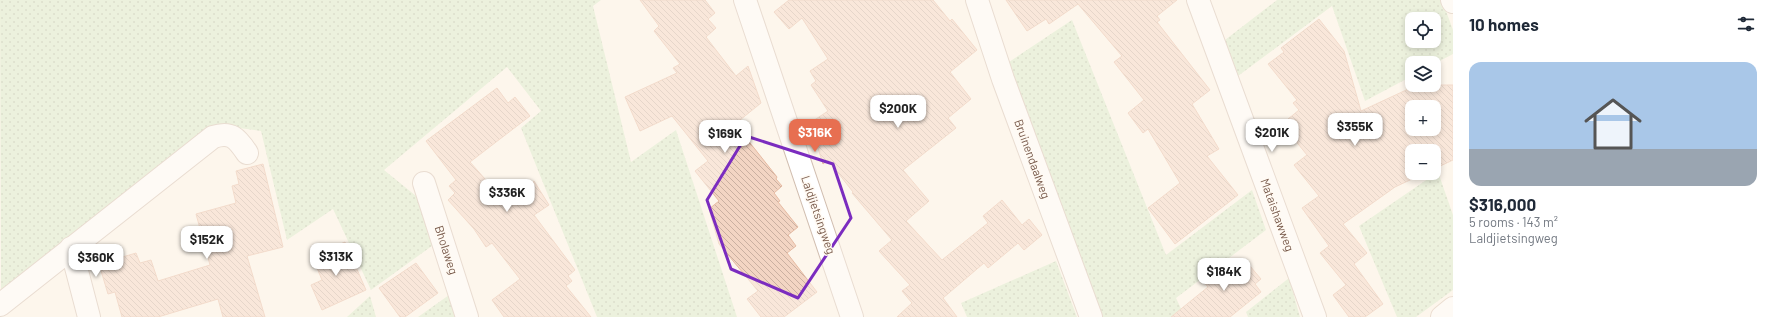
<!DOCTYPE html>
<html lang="en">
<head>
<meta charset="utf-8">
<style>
  :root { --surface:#fff; --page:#f2f2f3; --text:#1f2937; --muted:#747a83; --line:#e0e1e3; --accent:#e76f51 }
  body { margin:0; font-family:Barlow,sans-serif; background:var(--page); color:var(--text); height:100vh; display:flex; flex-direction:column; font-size:15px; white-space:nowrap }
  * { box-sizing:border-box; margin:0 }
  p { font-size:13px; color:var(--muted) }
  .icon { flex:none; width:22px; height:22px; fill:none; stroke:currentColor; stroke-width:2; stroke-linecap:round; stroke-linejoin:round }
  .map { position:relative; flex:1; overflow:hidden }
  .drawer { display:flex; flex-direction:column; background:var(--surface); width:320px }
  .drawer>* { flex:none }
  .fabs { position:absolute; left:1405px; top:12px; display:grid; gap:8px }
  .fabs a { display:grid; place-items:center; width:36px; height:36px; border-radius:8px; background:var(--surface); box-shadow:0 2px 6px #0003; font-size:20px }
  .price { position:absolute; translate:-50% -34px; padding:0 9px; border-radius:8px; background:#fff; color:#222; font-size:13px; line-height:26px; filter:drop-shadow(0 1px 2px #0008) }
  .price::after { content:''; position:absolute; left:50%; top:24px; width:12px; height:9px; margin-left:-6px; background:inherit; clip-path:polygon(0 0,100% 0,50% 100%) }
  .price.current { background:var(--accent); color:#fff }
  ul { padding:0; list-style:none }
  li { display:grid; align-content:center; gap:8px; height:212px; padding:0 16px }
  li+li { border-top:1px solid var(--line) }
  li span { display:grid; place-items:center; height:124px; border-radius:12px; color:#555 }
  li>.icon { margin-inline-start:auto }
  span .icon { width:72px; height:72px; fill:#fffc; stroke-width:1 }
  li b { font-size:17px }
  h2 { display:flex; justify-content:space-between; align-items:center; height:48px; padding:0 16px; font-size:17px }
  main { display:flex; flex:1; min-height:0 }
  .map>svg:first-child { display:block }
  .grass { fill:url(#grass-dots); fill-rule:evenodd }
  .building { fill:url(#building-back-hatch); stroke:#e6bba3; fill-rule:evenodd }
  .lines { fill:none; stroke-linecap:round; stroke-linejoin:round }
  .street-casing { stroke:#d1beb0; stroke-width:24 }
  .secondary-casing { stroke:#d6c0b0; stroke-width:24 }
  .street { stroke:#fff; stroke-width:22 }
  .secondary { stroke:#fff; stroke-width:22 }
  .marked { fill:none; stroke:#7b2cbf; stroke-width:3; stroke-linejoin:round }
  .labels { text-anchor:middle; stroke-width:3; stroke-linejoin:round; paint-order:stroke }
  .street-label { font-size:12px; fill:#7a5c4d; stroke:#fffaf3 }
</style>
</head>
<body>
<main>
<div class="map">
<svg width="1453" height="317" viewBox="0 0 1453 317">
  <defs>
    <pattern id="grass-dots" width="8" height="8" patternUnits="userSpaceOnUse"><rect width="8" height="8" fill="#d8ecc9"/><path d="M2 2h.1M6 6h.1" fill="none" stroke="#b4c2a5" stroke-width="1.8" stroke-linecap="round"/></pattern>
    <pattern id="building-back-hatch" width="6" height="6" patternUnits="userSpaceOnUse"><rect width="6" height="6" fill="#f3d5c3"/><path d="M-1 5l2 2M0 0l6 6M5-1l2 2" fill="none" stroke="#cab0a1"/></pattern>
  </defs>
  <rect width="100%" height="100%" fill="#fdf6ec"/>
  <g class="grass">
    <polygon points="0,0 601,0 593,6 631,162 676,130 737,317 597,317 521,128 541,111 507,67 384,170 421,200 436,243 371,290 333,209 287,240 261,131 217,125 1,291"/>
    <path d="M1277,0H1442L1453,30V54L1434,64L1412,63V76L1365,101L1332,6L1238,76L1225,40ZM1412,19H1434V41H1412Z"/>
    <polygon points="1072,20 1166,255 1252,190 1266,230 1176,298 1185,317 1094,317 1006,64"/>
    <polygon points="1438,172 1453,215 1453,290 1416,317 1397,317 1359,226"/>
    <polygon points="1056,261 1077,317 967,317 961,303"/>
    <polygon points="1289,278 1300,317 1248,317 1246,312"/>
    <polygon points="449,295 455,317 418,317"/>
    <polygon points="370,296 376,317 347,317"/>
  </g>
  <g class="building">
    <polygon points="640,0 705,0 715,13 708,19 716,28 706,37 736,76 748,66 761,103 735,124 777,177 776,179 782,186 774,193 780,201 778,202 798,227 788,235 796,246 787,253 817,292 784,317 761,317 747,299 758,291 719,244 709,209 719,201 695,171 708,161 672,116 640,131 625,97 677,73 673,68 680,64 654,31 659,26"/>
    <polygon points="789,0 933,0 950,21 952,19 977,50 950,72 971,99 948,118 956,128 903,170 929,201 906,221 942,260 988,223 983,216 1002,200 1022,225 1029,219 1042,235 1024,250 1018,243 988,268 984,263 943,298 957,317 897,317 912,303 902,291 910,285 879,251 892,240 852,193 853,192 828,160 823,164 810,123 828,111 811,85 816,81 810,71 828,59 802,18 789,29 774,12"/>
    <polygon points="1006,0 1177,0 1157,16 1160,20 1157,22 1210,90 1192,104 1219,149 1207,156 1238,195 1175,244 1148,208 1180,183 1148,129 1143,133 1128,113 1144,100 1114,62 1122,56 1078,4 1049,24 1046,19 1027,31"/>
    <path d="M1319,19L1344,51L1361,111L1417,85H1453V160L1434,169V151H1412V173H1425L1395,187L1343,224L1367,253L1354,264L1383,304L1365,317H1349L1333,295L1346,285L1320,253L1329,246L1302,208L1319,196L1294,165L1307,155L1282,124L1299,110L1293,103L1297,100L1268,64L1284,52L1281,48ZM1412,107H1434V129H1412Z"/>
    <polygon points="497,88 508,103 515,97 530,116 470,162 501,197 508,192 511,197 534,181 549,205 534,215 575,270 568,276 572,281 566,286 591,317 504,317 492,300 520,279 492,243 486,247 474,229 448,200 455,193 449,186 456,180 426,141"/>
    <polygon points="263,164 283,247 247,256 265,317 223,317 218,299 158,317 122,317 115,292 108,294 99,264 136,253 140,263 151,260 158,281 210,265 196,214 236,203 232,186 239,184 236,171"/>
    <polygon points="345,242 366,290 322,310 311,285 322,280 312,256"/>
    <polygon points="1244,259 1261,279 1255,284 1261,292 1230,317 1171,317 1208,287 1203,281 1229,260 1235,266"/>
    <polygon points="416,263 438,293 405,317 400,317 379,288"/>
  </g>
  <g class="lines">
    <g class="street-casing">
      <g id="street">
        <polyline points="745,0 852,317"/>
        <polyline points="977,0 1003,79 1091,317"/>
        <polyline points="1198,0 1315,317"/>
        <polyline points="1452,0 1453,2"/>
        <polyline points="424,183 467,317"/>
        <polyline points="71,248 89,317"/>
        <path d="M0,305L213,137C231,131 237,138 247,153"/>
      </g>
    </g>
    <g class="secondary-casing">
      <polyline id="secondary" points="1442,317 1453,308"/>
    </g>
    <use href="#street" class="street"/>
    <use href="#secondary" class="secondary"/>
  </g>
  <path d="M0 0H1453V317H0ZM746,136L833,164L851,218L798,298L731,269L707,200Z" fill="#fdf6ec" fill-opacity=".55" fill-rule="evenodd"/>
  <path class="marked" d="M746,136L833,164L851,218L798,298L731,269L707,200Z"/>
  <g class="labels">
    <g class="street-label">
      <text transform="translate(1032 159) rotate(70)" y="4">Bruinendaalweg</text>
      <text transform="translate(818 215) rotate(71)" y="4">Laldjietsingweg</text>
      <text transform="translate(1277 215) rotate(70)" y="4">Mataishawweg</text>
      <text transform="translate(446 250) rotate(72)" y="4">Bholaweg</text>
    </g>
  </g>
</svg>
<div class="fabs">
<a><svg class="icon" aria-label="locate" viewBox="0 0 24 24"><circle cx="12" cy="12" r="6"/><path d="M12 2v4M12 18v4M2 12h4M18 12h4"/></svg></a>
<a><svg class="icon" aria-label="layers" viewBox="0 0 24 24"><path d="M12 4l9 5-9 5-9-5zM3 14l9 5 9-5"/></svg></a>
<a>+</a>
<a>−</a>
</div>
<b class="price" style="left:898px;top:129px">$200K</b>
<b class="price" style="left:1355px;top:147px">$355K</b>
<b class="price current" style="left:815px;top:153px">$316K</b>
<b class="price" style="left:1272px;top:153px">$201K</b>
<b class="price" style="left:725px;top:154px">$169K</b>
<b class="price" style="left:507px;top:213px">$336K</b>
<b class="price" style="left:207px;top:260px">$152K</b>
<b class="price" style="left:336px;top:277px">$313K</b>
<b class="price" style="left:96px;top:278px">$360K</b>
<b class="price" style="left:1224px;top:292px">$184K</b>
</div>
<section class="drawer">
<h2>10 homes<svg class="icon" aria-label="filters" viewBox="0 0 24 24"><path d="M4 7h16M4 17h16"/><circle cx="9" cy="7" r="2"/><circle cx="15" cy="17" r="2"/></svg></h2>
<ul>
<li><span style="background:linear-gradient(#a9c7e8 70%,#9aa5b1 0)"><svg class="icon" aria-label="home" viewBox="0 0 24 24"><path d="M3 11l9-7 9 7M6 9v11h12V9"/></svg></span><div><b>$316,000</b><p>5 rooms · 143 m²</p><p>Laldjietsingweg</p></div></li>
</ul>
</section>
</main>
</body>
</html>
